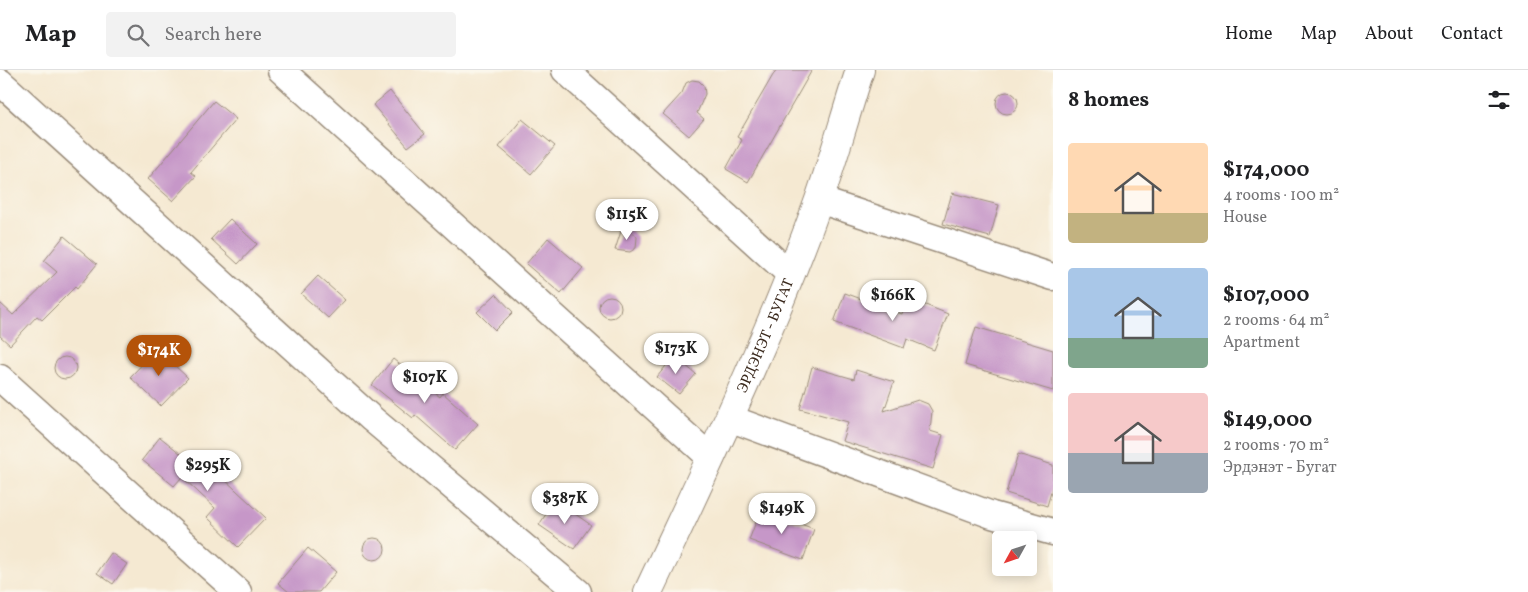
<!DOCTYPE html>
<html lang="en">
<head>
<meta charset="utf-8">
<style>
  :root { --surface:#fff; --page:#f2f2f2; --text:#202124; --muted:#757577; --line:#e0e0e0; --accent:#b45309 }
  body { margin:0; font-family:Vollkorn,serif; background:var(--page); color:var(--text); height:100vh; display:flex; flex-direction:column; font-size:19px; white-space:nowrap }
  * { box-sizing:border-box; margin:0 }
  p { font-size:16px; color:var(--muted) }
  .icon { flex:none; width:28px; height:28px; fill:none; stroke:currentColor; stroke-width:2; stroke-linecap:round; stroke-linejoin:round }
  .map { position:relative; flex:1; overflow:hidden }
  .side { display:flex; flex-direction:column; background:var(--surface); width:475px }
  .side>* { flex:none }
  .needle { width:32px; rotate:230deg }
  .controls { position:absolute; left:992px; top:461px; display:grid; gap:10px }
  .controls a { display:grid; place-items:center; width:45px; height:45px; border-radius:5px; background:var(--surface); box-shadow:0 2px 12px #0003; font-size:25px }
  .price { position:absolute; translate:-50% -42px; padding:0 11px; border-radius:18px; background:#fff; color:#222; font-size:16px; line-height:32px; filter:drop-shadow(0 1px 2px #0008) }
  .price::after { content:''; position:absolute; left:50%; top:30px; width:15px; height:11px; margin-left:-8px; background:inherit; clip-path:polygon(0 0,100% 0,50% 100%) }
  .price.active { background:var(--accent); color:#fff }
  ul { padding:0; list-style:none }
  li { display:flex; align-items:center; gap:15px; height:125px; padding:0 15px }
  li span { display:grid; place-items:center; flex:none; width:140px; height:100px; border-radius:5px; color:#555 }
  li>.icon { margin-inline-start:auto }
  span .icon { width:60px; height:60px; fill:#fffc; stroke-width:1 }
  li b { font-size:21px }
  h2 { display:flex; justify-content:space-between; align-items:center; height:60px; padding:0 15px; font-size:21px }
  header { display:flex; align-items:center; gap:30px; box-sizing:border-box; height:70px; padding:0 25px; background:var(--surface); border-bottom:1px solid var(--line) }
  header strong { font-size:24px }
  nav { display:flex; gap:28px; margin-inline-start:auto; font-size:18px }
  .search { width:350px; height:45px; background:var(--page); display:flex; align-items:center; gap:12px; box-sizing:border-box; padding:0 18px; border-radius:5px; color:var(--muted); font-size:19px }
  main { display:flex; flex:1; min-height:0 }
  .map>svg:first-child { display:block }
  .building { fill:#c697c8 }
  .lines { fill:none; stroke-linecap:round; stroke-linejoin:round }
  .minor-casing { stroke:#988a78; stroke-width:29 }
  .tertiary-casing { stroke:#988a78; stroke-width:30 }
  .minor { stroke:#fff; stroke-width:26 }
  .tertiary { stroke:#fff; stroke-width:28 }
  .labels { text-anchor:middle; stroke-width:5; stroke-linejoin:round; paint-order:stroke }
  .street-label { font-size:15px; fill:#3b2a1e; stroke:#fbf7ec }
</style>
</head>
<body>
<header>
<strong>Map</strong>
<div class="search"><svg class="icon" aria-label="search" viewBox="0 0 24 24"><circle cx="10" cy="10" r="6"/><path d="M15 15l6 6"/></svg>Search here</div>
<nav><a>Home</a><a>Map</a><a>About</a><a>Contact</a></nav>
</header>
<main>
<div class="map">
<svg width="1053" height="522" viewBox="0 0 1053 522">
  <rect width="100%" height="100%" fill="#fbf7ec"/>
  <filter id="ink" filterUnits="userSpaceOnUse"><feTurbulence type="fractalNoise" baseFrequency=".02" numOctaves="2"/><feDisplacementMap in="SourceGraphic" scale="10" xChannelSelector="R" yChannelSelector="G"/><feConvolveMatrix kernelMatrix="1 2 1 2 8 2 1 2 1" color-interpolation-filters="sRGB"/></filter>
  <filter id="wash" filterUnits="userSpaceOnUse"><feTurbulence type="fractalNoise" baseFrequency=".0096" numOctaves="4" result="noise"/><feDisplacementMap in="SourceGraphic" scale="20" xChannelSelector="R" yChannelSelector="G"/><feGaussianBlur stdDeviation="1.12" result="paint"/><feColorMatrix in="noise" values="0 0 0 0 0 0 0 0 0 0 0 0 0 0 0 0 0 1.4 0 .05"/><feComposite in="paint" operator="in"/></filter>
  <g filter="url(#wash)">
    <rect width="100%" height="100%" fill="#f5e9d2"/>
    <g id="blocks">
      <g class="building">
        <polygon points="776,0 812,0 748,112 726,99 742,70 737,67"/>
        <polygon points="692,10 699,11 704,16 705,24 697,43 704,49 689,66 663,44 682,23 686,13"/>
        <polygon points="390,21 425,64 408,77 373,35"/>
        <circle cx="1007" cy="33" r="11"/>
        <polygon points="214,31 236,49 191,102 196,106 173,131 148,109"/>
        <polygon points="522,49 555,76 531,104 499,77"/>
        <polygon points="952,123 999,135 990,167 943,154"/>
        <polygon points="230,149 257,174 238,194 211,169"/>
        <polygon points="622,158 632,161 637,167 636,178 630,182 615,180"/>
        <polygon points="64,166 97,194 77,219 75,217 42,250 37,246 10,275 0,266 0,233 13,245 57,202 44,191"/>
        <polygon points="548,168 583,198 561,224 526,194"/>
        <polygon points="318,206 345,230 328,248 301,224"/>
        <polygon points="845,223 902,244 908,228 948,244 934,280 907,269 904,278 834,252"/>
        <polygon points="496,224 513,242 495,260 477,242"/>
        <circle cx="610" cy="237" r="11"/>
        <polygon points="976,257 1053,280 1053,321 965,295"/>
        <polygon points="157,279 188,308 161,336 130,307"/>
        <polygon points="674,286 696,304 679,324 657,307"/>
        <circle cx="65" cy="298" r="11"/>
        <polygon points="393,289 440,327 443,323 478,354 455,380 415,345 413,348 372,315"/>
        <polygon points="812,297 854,309 856,300 894,312 884,341 918,330 928,334 932,341 930,361 943,365 933,399 842,371 848,352 800,339"/>
        <polygon points="160,367 216,412 221,406 266,448 238,477 207,447 215,438 182,407 174,416 142,390"/>
        <polygon points="1018,384 1053,395 1053,415 1047,436 1006,423"/>
        <polygon points="555,430 591,455 574,479 539,455"/>
        <polygon points="761,439 814,459 803,490 749,470"/>
        <circle cx="374" cy="479" r="11"/>
        <polygon points="308,478 336,502 319,522 289,522 278,513"/>
        <polygon points="111,483 127,494 113,514 97,503"/>
      </g>
    </g>
  </g>
  <g filter="url(#ink)">
    <use href="#blocks" fill-opacity="0" stroke="#988a78" stroke-width="1"/>
    <g class="lines">
      <g class="minor-casing">
        <g id="minor">
          <polyline points="281,0 711,388"/>
          <polyline points="565,0 790,204"/>
          <polyline points="0,12 372,349 578,522"/>
          <polyline points="819,130 1053,207"/>
          <polyline points="0,308 238,522"/>
          <polyline points="729,348 992,445 1053,462"/>
        </g>
      </g>
      <g class="tertiary-casing">
        <g id="tertiary">
          <path id="s1" d="M648,522C708,394 771,264 819,130C834,87 846,43 860,0"/>
        </g>
      </g>
      <use href="#minor" class="minor"/>
      <use href="#tertiary" class="tertiary"/>
    </g>
  </g>
  <g class="labels">
    <g class="street-label">
      <text dy="5" stroke="none"><textPath href="#s1" startOffset="282">ЭРДЭНЭТ - БУГАТ</textPath></text>
    </g>
  </g>
</svg>
<div class="controls">
<a><svg class="needle" viewBox="-14 -14 28 28"><path d="M0-13l5 13h-10z" fill="#e53935"/><path d="M0 13l5-13h-10z" fill="#757577"/></svg></a>
</div>
<b class="price" style="left:627px;top:171px">$115K</b>
<b class="price" style="left:893px;top:252px">$166K</b>
<b class="price" style="left:676px;top:305px">$173K</b>
<b class="price active" style="left:159px;top:307px">$174K</b>
<b class="price" style="left:425px;top:334px">$107K</b>
<b class="price" style="left:208px;top:422px">$295K</b>
<b class="price" style="left:565px;top:455px">$387K</b>
<b class="price" style="left:782px;top:465px">$149K</b>
</div>
<section class="side">
<h2>8 homes<svg class="icon" aria-label="filters" viewBox="0 0 24 24"><path d="M4 7h16M4 17h16"/><circle cx="9" cy="7" r="2"/><circle cx="15" cy="17" r="2"/></svg></h2>
<ul>
<li><span style="background:linear-gradient(#ffd9b3 70%,#c2b280 0)"><svg class="icon" aria-label="home" viewBox="0 0 24 24"><path d="M3 11l9-7 9 7M6 9v11h12V9"/></svg></span><div><b>$174,000</b><p>4 rooms · 100 m²</p><p>House</p></div></li>
<li><span style="background:linear-gradient(#a9c7e8 70%,#7fa58c 0)"><svg class="icon" aria-label="home" viewBox="0 0 24 24"><path d="M3 11l9-7 9 7M6 9v11h12V9"/></svg></span><div><b>$107,000</b><p>2 rooms · 64 m²</p><p>Apartment</p></div></li>
<li><span style="background:linear-gradient(#f6c9c9 60%,#9aa5b1 0)"><svg class="icon" aria-label="home" viewBox="0 0 24 24"><path d="M3 11l9-7 9 7M6 9v11h12V9"/></svg></span><div><b>$149,000</b><p>2 rooms · 70 m²</p><p>Эрдэнэт - Бугат</p></div></li>
</ul>
</section>
</main>
</body>
</html>
